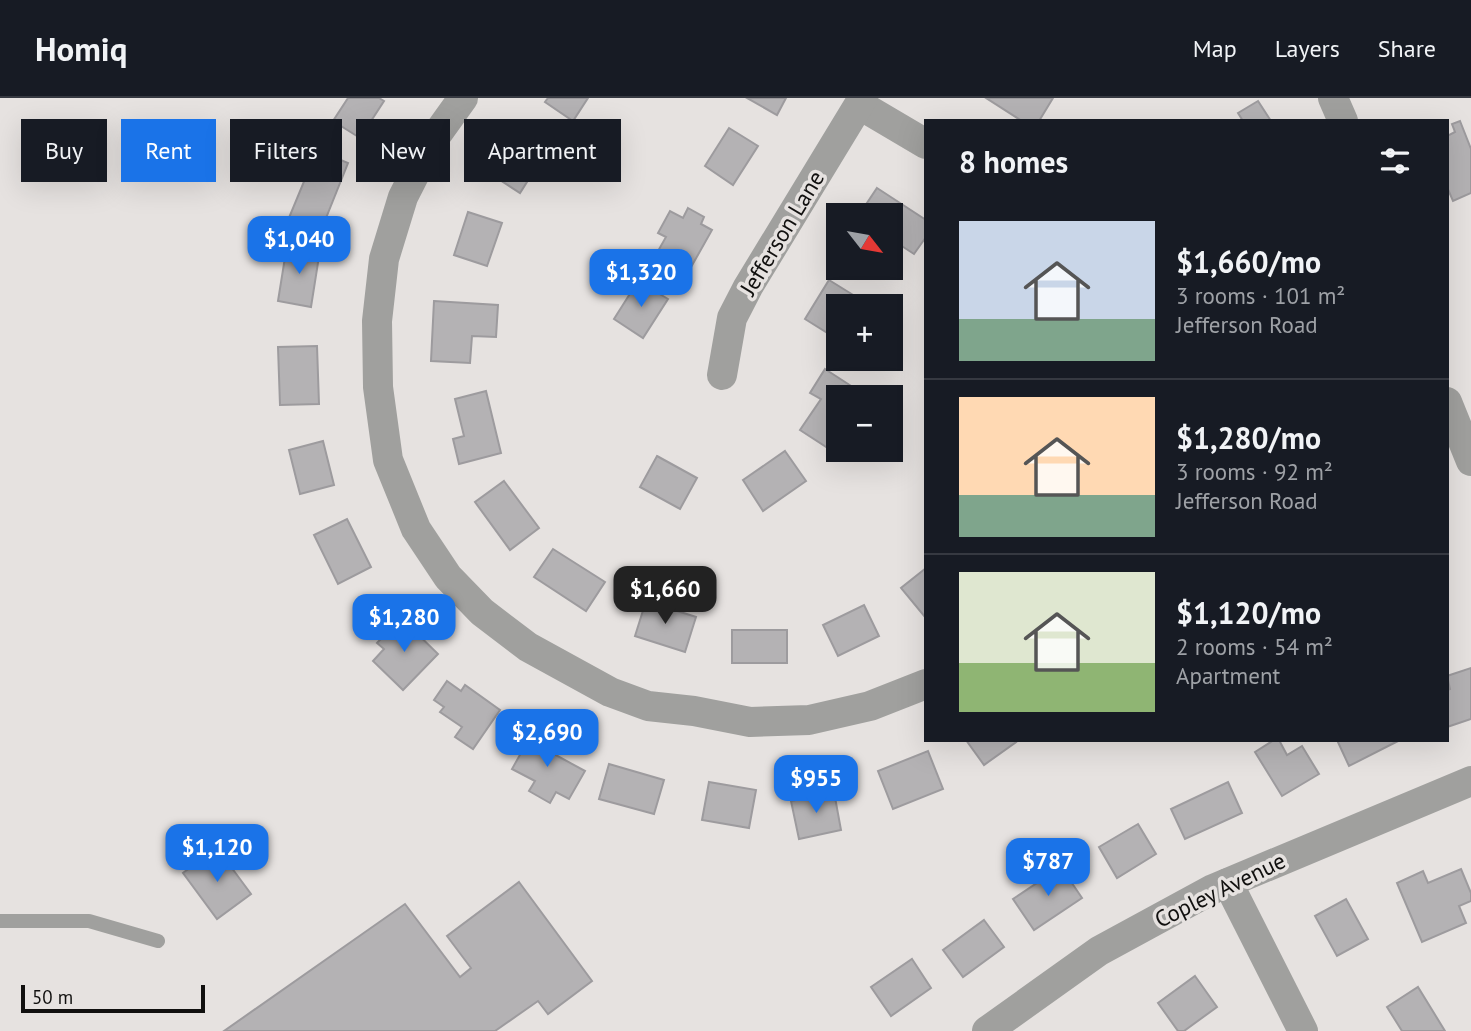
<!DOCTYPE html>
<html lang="en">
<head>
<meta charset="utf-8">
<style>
  :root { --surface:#171b24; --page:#20242c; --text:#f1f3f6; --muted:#9ea1a6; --line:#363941; --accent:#1a73e8 }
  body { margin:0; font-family:"PT Sans",sans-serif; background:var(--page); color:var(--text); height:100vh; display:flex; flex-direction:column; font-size:26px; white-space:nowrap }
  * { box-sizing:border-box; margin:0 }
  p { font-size:23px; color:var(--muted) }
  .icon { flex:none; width:38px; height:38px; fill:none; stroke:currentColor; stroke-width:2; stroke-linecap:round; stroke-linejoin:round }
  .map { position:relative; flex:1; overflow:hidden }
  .sheet { position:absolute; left:924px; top:21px; width:525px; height:623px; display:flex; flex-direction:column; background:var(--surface); border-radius:0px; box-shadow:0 7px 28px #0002 }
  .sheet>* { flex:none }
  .top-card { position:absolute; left:21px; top:21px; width:665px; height:63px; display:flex; gap:14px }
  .needle { width:46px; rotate:121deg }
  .fabs { position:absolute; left:826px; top:105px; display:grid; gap:14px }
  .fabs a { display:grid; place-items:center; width:77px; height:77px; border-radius:0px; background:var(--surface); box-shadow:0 7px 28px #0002; font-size:35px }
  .scale { position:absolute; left:21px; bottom:18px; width:184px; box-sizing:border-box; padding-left:7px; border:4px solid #11100f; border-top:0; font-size:19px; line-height:24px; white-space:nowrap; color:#11100f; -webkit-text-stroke:5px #e6e2e0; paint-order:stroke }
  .price { position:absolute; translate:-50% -60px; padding:0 16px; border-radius:14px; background:var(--accent); color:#fff; font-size:23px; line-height:46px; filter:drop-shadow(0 2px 4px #0008) }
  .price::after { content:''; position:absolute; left:50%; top:42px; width:21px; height:16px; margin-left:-10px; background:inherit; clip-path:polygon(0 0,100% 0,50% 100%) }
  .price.on { background:#222; color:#fff }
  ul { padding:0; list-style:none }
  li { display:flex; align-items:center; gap:21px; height:175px; padding:0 35px }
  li+li { border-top:2px solid var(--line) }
  li span { display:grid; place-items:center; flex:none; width:196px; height:140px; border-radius:0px; color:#555 }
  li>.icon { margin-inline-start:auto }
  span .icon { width:84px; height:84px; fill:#fffc; stroke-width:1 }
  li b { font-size:30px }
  h2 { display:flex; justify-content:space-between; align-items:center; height:84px; padding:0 35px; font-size:30px }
  .tag { padding:0 24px; border-radius:0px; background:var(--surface); box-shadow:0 7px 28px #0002; font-size:24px; line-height:63px }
  .tag.on { background:var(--accent); color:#fff }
  header { display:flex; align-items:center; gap:42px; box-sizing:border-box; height:98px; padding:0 35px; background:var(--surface); border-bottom:2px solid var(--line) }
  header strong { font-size:33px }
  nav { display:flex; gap:38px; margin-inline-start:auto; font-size:24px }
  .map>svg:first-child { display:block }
  .building { fill:#b4b2b4; stroke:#9d9b9e; stroke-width:2 }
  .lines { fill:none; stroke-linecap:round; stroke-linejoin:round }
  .service { stroke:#a0a09e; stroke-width:14 }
  .minor { stroke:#a0a09e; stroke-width:30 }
  .labels { text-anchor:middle; stroke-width:7; stroke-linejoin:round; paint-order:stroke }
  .street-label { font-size:23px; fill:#11100f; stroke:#e6e2e0 }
</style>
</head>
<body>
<header>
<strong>Homiq</strong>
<nav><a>Map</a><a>Layers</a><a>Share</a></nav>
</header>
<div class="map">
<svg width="1471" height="933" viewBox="0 0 1471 933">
  <rect width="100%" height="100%" fill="#e6e2e0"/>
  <g class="building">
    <polygon points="348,0 379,0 384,3 360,40 333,23"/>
    <polygon points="548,0 588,0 573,23 545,4"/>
    <polygon points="747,0 786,0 777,17"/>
    <polygon points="986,0 1053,0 1039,23 1022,23"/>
    <polygon points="1258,3 1271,23 1243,23 1238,15"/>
    <polygon points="1460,23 1471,51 1471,95 1453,103 1447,89 1447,38 1455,34 1452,26"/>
    <polygon points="729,30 758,48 733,87 705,68"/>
    <polygon points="513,37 544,57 520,95 489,75"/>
    <polygon points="317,52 348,65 318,140 286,127"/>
    <polygon points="877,90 926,122 926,139 914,156 891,141 891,117 859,117"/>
    <polygon points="688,110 704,119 701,126 712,132 690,171 658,153 666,139 658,135 670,113 683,120"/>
    <polygon points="468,114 502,125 487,168 454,157"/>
    <polygon points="287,147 320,152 311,209 278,203"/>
    <polygon points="829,182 858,200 853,208 838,208 838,232 834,239 805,221"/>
    <polygon points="638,183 668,201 643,240 614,221"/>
    <polygon points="434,203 498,207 496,239 472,238 470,265 431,263"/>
    <polygon points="317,248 319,306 280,307 278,249"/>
    <polygon points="825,271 868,299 838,299 838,347 834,354 800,332 821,301 810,295"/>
    <polygon points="486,293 501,355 459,366 453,341 464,338 455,301"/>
    <polygon points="323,343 334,387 300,396 289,352"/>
    <polygon points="785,353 806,383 763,413 743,382"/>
    <polygon points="657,358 697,380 680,411 640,389"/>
    <polygon points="504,383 539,430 510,452 475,404"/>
    <polygon points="347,421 371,469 338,486 314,437"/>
    <polygon points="553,451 605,484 586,513 534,479"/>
    <polygon points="926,470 926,518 925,519 901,490"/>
    <polygon points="646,503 696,519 685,554 635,538"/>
    <polygon points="864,507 879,538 838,558 823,527"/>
    <polygon points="401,520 438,556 403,592 373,563 384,551 377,545"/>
    <rect x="732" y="532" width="55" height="33"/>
    <polygon points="1471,570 1471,621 1447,629 1447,592 1450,591 1447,578"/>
    <polygon points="447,583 461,593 465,587 500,612 473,651 455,639 462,629 440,614 444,609 434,602"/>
    <polygon points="534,632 558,645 552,655 585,673 569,701 556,694 550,705 529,693 535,683 512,671"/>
    <polygon points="966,642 1019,642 984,667"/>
    <polygon points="1274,642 1279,642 1287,657 1302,648 1319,676 1282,698 1255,654"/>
    <polygon points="1337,642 1400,642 1349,668"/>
    <polygon points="928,653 943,691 893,711 878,673"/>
    <polygon points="609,666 664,682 654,716 599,701"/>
    <polygon points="709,684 756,692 749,730 702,722"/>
    <polygon points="1228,684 1242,715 1185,741 1171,711"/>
    <polygon points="834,694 841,732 799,741 791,703"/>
    <polygon points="1138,726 1156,756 1117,780 1099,749"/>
    <polygon points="217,750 251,796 217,821 183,775"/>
    <polygon points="1061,769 1082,800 1034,832 1013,801"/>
    <polygon points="1461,771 1471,795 1471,803 1459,808 1466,825 1422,844 1397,785 1423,773 1428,785"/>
    <polygon points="519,784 592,883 548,916 538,903 495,933 224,933 405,806 460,879 471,870 447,838"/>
    <polygon points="1346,801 1368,841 1337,858 1315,818"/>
    <polygon points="984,822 1004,849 963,879 943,852"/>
    <polygon points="912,861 931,890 891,918 871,889"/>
    <polygon points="1195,878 1217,909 1184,933 1178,933 1158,905"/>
    <polygon points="1418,889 1445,933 1402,933 1387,909"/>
  </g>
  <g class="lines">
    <polyline class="service" points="0,823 89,823 158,843"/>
    <g class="minor">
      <polyline points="463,0 430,46 403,99 384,161 377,223 378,289 388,362 416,431 448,479 482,514 528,549 610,594 648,608 694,613 750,624 809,622 870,608 926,586"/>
      <polyline points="1333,0 1343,23"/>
      <polyline points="860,7 926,46"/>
      <polyline points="722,277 732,220 748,189 863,0"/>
      <polyline points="1447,304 1471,363"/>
      <polyline points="1228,785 1303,933"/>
      <polyline points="987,933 1099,853 1213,791 1471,683"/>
    </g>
  </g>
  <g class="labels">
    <g class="street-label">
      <text transform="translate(782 135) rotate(-59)" y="8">Jefferson Lane</text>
      <text transform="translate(1220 792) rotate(-26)" y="8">Copley Avenue</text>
    </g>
  </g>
</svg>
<div class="fabs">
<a><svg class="needle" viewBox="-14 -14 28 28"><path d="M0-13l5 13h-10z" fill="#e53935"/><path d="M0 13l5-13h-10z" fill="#9ea1a6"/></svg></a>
<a>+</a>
<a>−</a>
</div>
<div class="scale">50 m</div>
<b class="price" style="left:299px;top:178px">$1,040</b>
<b class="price" style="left:641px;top:211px">$1,320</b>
<b class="price on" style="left:665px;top:528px">$1,660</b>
<b class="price" style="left:404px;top:556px">$1,280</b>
<b class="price" style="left:547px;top:671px">$2,690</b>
<b class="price" style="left:816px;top:717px">$955</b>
<b class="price" style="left:217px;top:786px">$1,120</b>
<b class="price" style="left:1048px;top:800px">$787</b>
<div class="top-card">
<a class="tag">Buy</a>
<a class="tag on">Rent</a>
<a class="tag">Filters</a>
<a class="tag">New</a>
<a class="tag">Apartment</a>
</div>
<section class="sheet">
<h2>8 homes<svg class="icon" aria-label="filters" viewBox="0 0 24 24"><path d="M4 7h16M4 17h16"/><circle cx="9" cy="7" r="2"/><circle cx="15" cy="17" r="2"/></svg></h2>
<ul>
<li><span style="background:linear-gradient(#c9d6e8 70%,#7fa58c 0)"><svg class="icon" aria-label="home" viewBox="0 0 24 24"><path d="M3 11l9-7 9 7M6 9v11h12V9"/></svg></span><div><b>$1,660/mo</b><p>3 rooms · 101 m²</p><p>Jefferson Road</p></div></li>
<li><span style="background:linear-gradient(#ffd9b3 70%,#7fa58c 0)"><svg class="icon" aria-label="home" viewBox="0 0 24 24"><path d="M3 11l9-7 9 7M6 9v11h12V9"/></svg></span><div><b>$1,280/mo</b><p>3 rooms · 92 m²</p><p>Jefferson Road</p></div></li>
<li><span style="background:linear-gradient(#dfe7d0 65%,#8fb573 0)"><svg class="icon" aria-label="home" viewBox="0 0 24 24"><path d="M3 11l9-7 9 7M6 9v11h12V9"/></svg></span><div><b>$1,120/mo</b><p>2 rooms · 54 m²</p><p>Apartment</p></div></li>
</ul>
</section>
</div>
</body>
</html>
